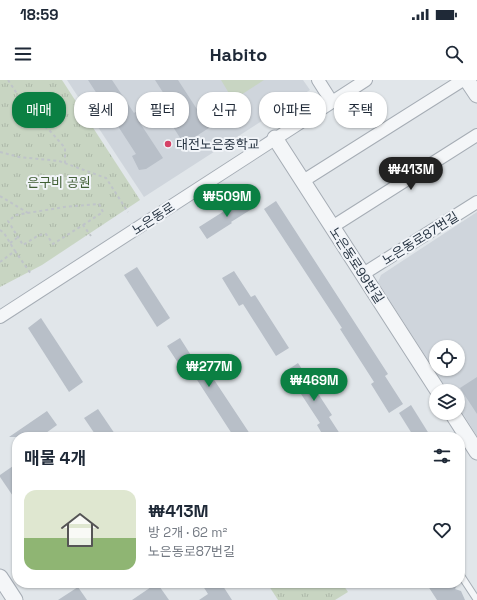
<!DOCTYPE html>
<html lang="ko">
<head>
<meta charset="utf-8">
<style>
  :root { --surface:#fff; --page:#f2f2f3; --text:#1f2937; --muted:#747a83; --accent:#0b8043 }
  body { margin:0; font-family:"Space Grotesk","Noto Sans KR",sans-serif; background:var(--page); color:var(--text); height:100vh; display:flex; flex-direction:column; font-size:15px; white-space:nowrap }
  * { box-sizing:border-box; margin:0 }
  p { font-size:13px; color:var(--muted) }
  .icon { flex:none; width:22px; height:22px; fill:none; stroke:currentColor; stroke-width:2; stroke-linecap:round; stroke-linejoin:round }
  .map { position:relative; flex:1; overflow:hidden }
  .side { position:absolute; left:12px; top:352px; width:453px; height:156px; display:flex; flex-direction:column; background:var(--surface); border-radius:16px; box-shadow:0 1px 3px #0004 }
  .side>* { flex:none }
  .top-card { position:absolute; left:12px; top:12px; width:453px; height:36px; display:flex; gap:8px }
  .controls { position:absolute; left:429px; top:260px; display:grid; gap:8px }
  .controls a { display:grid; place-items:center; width:36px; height:36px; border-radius:50%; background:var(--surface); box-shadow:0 1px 3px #0004; font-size:20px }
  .price { position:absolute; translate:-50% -34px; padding:0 9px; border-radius:14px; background:var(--accent); color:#fff; font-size:13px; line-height:26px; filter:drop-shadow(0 1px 2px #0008) }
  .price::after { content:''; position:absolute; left:50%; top:24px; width:12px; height:9px; margin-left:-6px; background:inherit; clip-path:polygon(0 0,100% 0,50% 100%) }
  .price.on { background:#222; color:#fff }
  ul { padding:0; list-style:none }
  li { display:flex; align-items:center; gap:12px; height:100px; padding:0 12px }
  li span { display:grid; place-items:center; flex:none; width:112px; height:80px; border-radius:12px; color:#555 }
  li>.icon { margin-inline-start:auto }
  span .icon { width:48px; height:48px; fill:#fffc; stroke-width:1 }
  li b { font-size:17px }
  h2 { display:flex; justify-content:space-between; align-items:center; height:48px; padding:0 12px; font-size:17px }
  .chip { padding:0 14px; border-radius:16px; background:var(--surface); box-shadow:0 1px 3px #0004; font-size:14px; line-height:36px }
  .chip.on { background:var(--accent); color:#fff }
  .status { display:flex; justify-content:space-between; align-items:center; height:28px; padding:0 20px; background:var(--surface); direction:ltr }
  .status svg { height:11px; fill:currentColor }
  header { display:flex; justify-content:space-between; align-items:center; height:52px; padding:0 12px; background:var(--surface); font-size:18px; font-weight:700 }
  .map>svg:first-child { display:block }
  .built { fill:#cfd5dc; fill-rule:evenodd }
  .park { fill:url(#park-tufts) }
  .pitch { fill:#c8d5c2 }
  .building { fill:#b8bfc8 }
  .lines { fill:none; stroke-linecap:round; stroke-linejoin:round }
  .service-casing { stroke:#a6adb5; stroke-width:8 }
  .minor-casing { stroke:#a6adb5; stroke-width:14 }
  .tertiary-casing { stroke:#a6adb5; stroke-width:17 }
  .path { stroke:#bfc4c9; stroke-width:2; stroke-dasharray:3 3; stroke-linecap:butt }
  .service { stroke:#f4f6f8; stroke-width:6 }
  .minor { stroke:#f4f6f8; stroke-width:12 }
  .tertiary { stroke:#f4f6f8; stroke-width:15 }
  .poi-dot { fill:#d54166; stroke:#f1f4f8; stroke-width:1.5 }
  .labels { text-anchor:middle; stroke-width:4; stroke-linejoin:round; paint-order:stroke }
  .poi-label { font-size:13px; fill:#283543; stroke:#f1f4f8; text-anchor:start }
  .park-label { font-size:13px; fill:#415f35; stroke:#f1f4f8 }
  .street-label { font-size:13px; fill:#283543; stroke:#f1f4f8 }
</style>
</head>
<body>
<div class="status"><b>18:59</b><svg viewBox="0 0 49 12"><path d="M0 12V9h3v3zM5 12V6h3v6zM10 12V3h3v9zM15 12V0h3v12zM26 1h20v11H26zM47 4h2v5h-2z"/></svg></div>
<header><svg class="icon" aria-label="menu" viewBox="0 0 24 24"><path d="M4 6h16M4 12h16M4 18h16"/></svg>Habito<svg class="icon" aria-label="search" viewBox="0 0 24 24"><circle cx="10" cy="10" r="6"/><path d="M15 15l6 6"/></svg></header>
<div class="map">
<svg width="477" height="520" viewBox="0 0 477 520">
  <defs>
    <pattern id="park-tufts" width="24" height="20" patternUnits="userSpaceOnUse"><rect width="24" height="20" fill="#c8d5c2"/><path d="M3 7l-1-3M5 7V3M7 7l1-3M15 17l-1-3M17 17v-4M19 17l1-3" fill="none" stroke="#acb7a8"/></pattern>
  </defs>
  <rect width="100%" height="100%" fill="#e1e6ea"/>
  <g class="built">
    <polygon points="67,0 303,0 310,10 144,117"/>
    <path d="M477,132V356L458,326V311H448L378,202L381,195ZM436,267H458V289H436Z"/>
  </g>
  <g class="park">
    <polygon points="0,0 62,0 140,120 42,185 0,207"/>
    <polygon points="267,503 342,503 348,512 335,520 278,520"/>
  </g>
  <polygon class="pitch" points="221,0 264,0 233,20"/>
  <g class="building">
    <polygon points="88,0 112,0 134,33 164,14 155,0 178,0 204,40 207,39 212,41 212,46 184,64 161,28 151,38 140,43 163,78 146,89 139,90 132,76 136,74"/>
    <polygon points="248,116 255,127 231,142 232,143 207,159 199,147"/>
    <polygon points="276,121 388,294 385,296 403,324 389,333 371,304 374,302 340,249 342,248 264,129"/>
    <polygon points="137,187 170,238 157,247 124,195"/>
    <polygon points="234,191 251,217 255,215 289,268 276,276 243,224 239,226 222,198"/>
    <polygon points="41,238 83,302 69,312 28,248"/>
    <polygon points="180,258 194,280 199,277 252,357 234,357 190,289 184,292 167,266"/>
    <polygon points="298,283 332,335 329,337 342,357 324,357 317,345 320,343 286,291"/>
    <polygon points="477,297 477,334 460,308"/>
    <polygon points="411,325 431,357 414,357 399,333"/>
    <polygon points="98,329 117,357 97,357 84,338"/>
    <polygon points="47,331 57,345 46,353 48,357 9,357"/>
    <polygon points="13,386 17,392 17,422 0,397 0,395"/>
    <polygon points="157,503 169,520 132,520"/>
    <polygon points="201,503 221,503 232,520 199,520 208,514"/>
    <polygon points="426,503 458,503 455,509 461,511 465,520 437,520"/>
    <polygon points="78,507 87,520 58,520"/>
  </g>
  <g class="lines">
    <g class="service-casing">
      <polyline id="service" points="460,494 477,520"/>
    </g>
    <g class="minor-casing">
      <g id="minor">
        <polyline points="318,0 332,22"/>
        <polyline points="303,101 463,0"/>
        <polyline points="332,147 477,55"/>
        <polyline points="363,194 477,122"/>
        <polyline points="0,237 366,0"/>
      </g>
    </g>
    <g class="tertiary-casing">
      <g id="tertiary">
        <polyline points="467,0 477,15"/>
        <polyline points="275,58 438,311"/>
        <polyline points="452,333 477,372"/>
        <polyline points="0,497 15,520"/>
      </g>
    </g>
    <g class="path">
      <polyline points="8,0 31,35 50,51 65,68 65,83"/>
      <polyline points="0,72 19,77 59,81 106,98 128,132"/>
      <polyline points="0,116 28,133"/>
      <polyline points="83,145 103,132 99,124 64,127 16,135 8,141 23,165 39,155 46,154 53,164 83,145 91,156"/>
      <polyline points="0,150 4,153 15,171"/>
      <polyline points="10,163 17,158"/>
      <polyline points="0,182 15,171 31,194"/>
    </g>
    <use href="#service" class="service"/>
    <use href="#minor" class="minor"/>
    <use href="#tertiary" class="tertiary"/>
  </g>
  <circle class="poi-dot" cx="168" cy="64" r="4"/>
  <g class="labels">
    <g class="poi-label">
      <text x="176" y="69">대전노은중학교</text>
    </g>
    <g class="park-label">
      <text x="59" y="107">은구비 공원</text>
    </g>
    <g class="street-label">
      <text transform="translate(153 138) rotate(-33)" y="5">노은동로</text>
      <text transform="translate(420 158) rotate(-32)" y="5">노은동로87번길</text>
      <text transform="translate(357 185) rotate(57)" y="5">노은동로99번길</text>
    </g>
  </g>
</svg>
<div class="controls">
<a><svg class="icon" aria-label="locate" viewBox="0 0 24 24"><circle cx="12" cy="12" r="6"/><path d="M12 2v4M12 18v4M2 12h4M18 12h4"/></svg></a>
<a><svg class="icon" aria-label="layers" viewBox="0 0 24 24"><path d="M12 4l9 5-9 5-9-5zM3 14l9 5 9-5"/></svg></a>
</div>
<b class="price on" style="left:411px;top:111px">₩413M</b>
<b class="price" style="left:227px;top:138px">₩509M</b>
<b class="price" style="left:209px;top:308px">₩277M</b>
<b class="price" style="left:314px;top:322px">₩469M</b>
<div class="top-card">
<a class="chip on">매매</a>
<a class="chip">월세</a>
<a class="chip">필터</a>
<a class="chip">신규</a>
<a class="chip">아파트</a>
<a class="chip">주택</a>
</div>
<section class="side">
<h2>매물 4개<svg class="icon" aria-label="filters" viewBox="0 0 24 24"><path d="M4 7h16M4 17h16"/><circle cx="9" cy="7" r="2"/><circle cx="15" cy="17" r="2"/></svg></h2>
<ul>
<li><span style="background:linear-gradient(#dfe7d0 60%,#8fb573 0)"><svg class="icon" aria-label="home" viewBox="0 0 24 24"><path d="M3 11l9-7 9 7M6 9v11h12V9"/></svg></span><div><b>₩413M</b><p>방 2개 · 62 m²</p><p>노은동로87번길</p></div><svg class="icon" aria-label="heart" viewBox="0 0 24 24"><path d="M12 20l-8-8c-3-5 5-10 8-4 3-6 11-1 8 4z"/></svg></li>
</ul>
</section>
</div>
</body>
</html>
